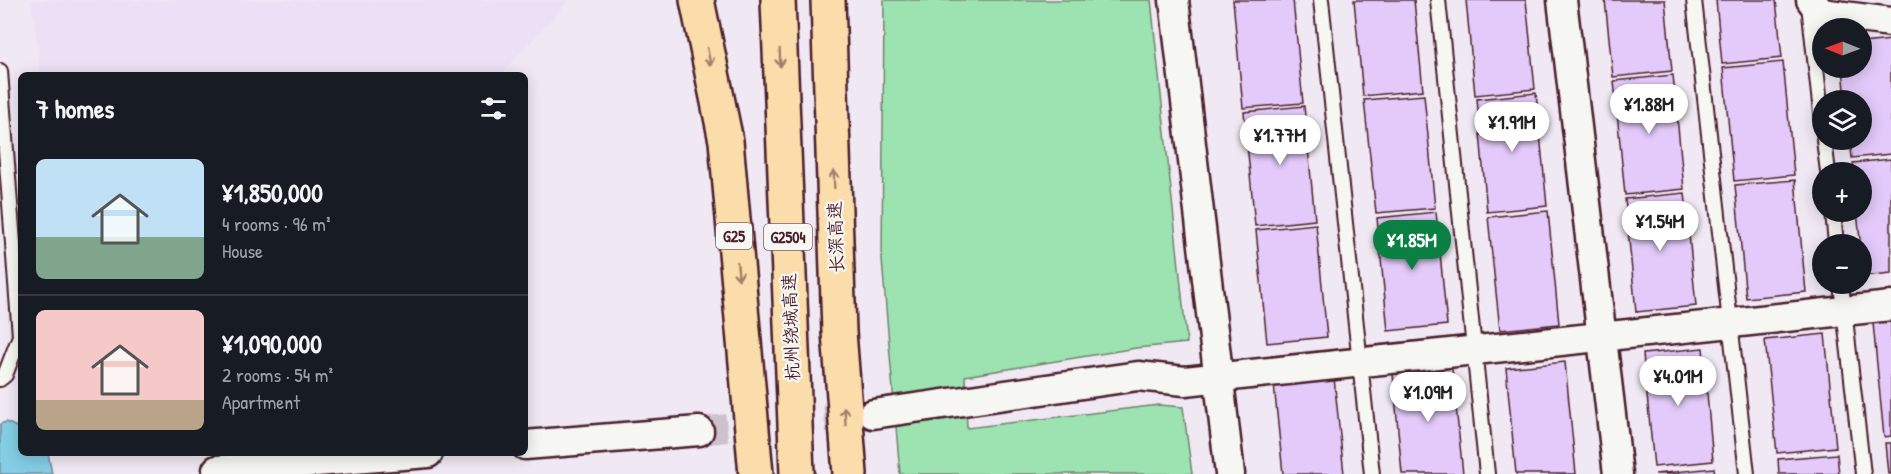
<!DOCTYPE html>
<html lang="en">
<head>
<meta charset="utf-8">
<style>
  :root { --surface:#171b24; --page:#242831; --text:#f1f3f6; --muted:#9ea1a6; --line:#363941; --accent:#0b8043 }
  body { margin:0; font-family:"Patrick Hand","LXGW WenKai TC",sans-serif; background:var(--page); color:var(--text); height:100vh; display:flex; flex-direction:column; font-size:22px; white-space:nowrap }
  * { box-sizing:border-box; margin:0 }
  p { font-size:20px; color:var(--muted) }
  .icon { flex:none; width:33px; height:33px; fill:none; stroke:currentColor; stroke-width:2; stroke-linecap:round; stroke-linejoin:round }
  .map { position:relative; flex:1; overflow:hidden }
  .panel { position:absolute; left:18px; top:72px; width:510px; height:384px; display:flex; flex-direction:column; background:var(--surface); border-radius:9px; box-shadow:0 3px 15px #0003 }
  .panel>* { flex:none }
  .needle { width:39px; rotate:271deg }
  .tools { position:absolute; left:1812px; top:18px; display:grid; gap:12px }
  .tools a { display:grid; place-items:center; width:60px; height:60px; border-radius:50%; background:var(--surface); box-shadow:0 3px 15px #0003; font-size:30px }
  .price { position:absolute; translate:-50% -51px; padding:0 14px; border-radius:21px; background:#fff; color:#222; font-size:20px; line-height:39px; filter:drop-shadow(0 2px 3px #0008) }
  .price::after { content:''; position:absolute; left:50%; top:36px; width:18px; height:14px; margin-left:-9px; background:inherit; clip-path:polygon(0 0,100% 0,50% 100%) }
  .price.selected { background:var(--accent); color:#fff }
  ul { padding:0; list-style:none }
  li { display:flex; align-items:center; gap:18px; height:150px; padding:0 18px }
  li+li { border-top:2px solid var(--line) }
  li span { display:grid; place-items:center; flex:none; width:168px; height:120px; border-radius:9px; color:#555 }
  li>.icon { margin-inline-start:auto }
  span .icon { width:72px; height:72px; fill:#fffc; stroke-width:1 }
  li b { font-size:26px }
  h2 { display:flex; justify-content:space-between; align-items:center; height:72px; padding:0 18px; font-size:26px }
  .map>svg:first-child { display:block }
  .built { fill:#ece0f6 }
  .green { fill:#9ce3b1; stroke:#73816e; stroke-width:1.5 }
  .water { fill:#83cee4; stroke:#6c889a; stroke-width:1.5 }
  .building { fill:#e3cafa; stroke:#4a1f2b; stroke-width:1.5 }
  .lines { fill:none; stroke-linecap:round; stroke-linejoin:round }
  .street-tunnel { stroke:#cfc1cc; stroke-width:28; stroke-dasharray:28 14; stroke-linecap:butt }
  .lane-casing { stroke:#4a1f2b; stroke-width:18 }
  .street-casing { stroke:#4a1f2b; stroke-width:33 }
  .highway-casing { stroke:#4a1f2b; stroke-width:38 }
  .lane { stroke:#f6f6f2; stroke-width:14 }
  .street { stroke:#f6f6f2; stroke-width:28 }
  .highway { stroke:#fbddab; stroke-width:33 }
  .oneway { stroke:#a27e6b }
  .labels { text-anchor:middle; stroke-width:4.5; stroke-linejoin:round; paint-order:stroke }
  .shield { fill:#f6f6f2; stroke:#7e6067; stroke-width:1.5 }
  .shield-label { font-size:16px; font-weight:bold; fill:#4a1f2b }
  .street-label { font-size:18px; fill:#4a1f2b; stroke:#f6f6f2 }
</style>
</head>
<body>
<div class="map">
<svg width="1891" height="474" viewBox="0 0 1891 474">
  <rect width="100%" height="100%" fill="#f0e9f4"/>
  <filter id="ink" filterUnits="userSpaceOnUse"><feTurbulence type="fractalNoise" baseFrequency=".0167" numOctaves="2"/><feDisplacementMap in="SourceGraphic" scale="12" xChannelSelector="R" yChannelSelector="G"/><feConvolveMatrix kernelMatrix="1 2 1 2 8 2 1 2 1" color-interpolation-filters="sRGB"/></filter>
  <g filter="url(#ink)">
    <polygon class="built" points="31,0 569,0 505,70 505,75 41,75"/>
    <polygon class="green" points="884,0 1151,0 1187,343 1136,348 965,376 967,428 1159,405 1183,407 1192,474 900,474 882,260"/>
    <polygon class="water" points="6,422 21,429 21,453 48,453 52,474 0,474 0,424"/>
    <g class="building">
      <polygon points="1233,0 1293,0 1303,103 1243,108"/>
      <polygon points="1354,0 1414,0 1423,90 1363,96"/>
      <polygon points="1466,0 1526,0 1535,89 1475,95"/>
      <polygon points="1605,0 1665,0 1672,71 1613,77"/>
      <polygon points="1716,0 1776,0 1782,58 1722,64"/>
      <polygon points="1891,40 1891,154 1852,158 1850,140 1862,140 1862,100 1846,100 1843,68 1862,68 1862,43"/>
      <polygon points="1783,62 1794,175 1734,181 1723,68"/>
      <polygon points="1673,75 1684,189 1625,195 1614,81"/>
      <polygon points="1536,93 1547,206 1487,212 1477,99"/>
      <polygon points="1424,95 1435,208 1376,213 1364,100"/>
      <polygon points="1304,106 1315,220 1255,226 1244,112"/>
      <polygon points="1891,159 1891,273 1864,276 1857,212 1862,212 1862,172 1854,172 1853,163"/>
      <polygon points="1795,180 1806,292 1746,298 1735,185"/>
      <polygon points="1685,193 1696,306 1636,312 1625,199"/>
      <polygon points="1548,211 1559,324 1500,330 1488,217"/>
      <polygon points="1436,212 1447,325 1388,331 1377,218"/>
      <polygon points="1316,224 1327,337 1267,343 1256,230"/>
      <polygon points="1891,322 1891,436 1884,437 1873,323"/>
      <polygon points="1825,334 1836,447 1777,453 1765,340"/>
      <polygon points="1703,348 1713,461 1654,467 1643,354"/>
      <polygon points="1565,362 1576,474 1516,474 1506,368"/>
      <polygon points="1452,368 1463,474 1402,474 1393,374"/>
      <polygon points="1334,378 1344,474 1283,474 1274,384"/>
      <polygon points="1885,443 1891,443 1891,474 1888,474"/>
      <polygon points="1837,454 1839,474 1779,474 1778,459"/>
      <polygon points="1714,468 1715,474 1655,474"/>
    </g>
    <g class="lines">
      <polyline class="street-tunnel" points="699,431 867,414"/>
      <g class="lane-casing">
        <g id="lane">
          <polyline points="1321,0 1372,474"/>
          <polyline points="1438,0 1487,474"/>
          <polyline points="1694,0 1747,474"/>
          <polyline points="1809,5 1822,122"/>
          <polyline points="0,71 20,336 5,375 0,379"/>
          <polyline points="1824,140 1828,172"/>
          <polyline points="1833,212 1836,244"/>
          <polyline points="1841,284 1863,474"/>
        </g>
      </g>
      <g class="street-casing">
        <g id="street">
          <polyline points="1174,0 1230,474"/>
          <polyline points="1562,0 1618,474"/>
          <polyline points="1811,0 1821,13 1891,22"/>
          <polyline points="873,414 1138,376 1185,381 1891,306"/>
          <polyline points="525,445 699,431"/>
          <polyline points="217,470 428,453"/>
        </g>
      </g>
      <g class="highway-casing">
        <g id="highway">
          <polyline points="697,0 726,141 756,474"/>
          <polyline points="778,0 797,474"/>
          <polyline points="828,0 839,332 850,474"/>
        </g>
      </g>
      <use href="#lane" class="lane"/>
      <use href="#street" class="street"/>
      <use href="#highway" class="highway"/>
    </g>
    <defs><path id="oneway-shaft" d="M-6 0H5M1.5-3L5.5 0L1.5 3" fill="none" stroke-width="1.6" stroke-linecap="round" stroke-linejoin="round" transform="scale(1.5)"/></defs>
    <g class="oneway">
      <use href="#oneway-shaft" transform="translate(709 57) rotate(79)"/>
      <use href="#oneway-shaft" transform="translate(780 58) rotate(88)"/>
      <use href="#oneway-shaft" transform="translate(834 179) rotate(-92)"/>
      <use href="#oneway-shaft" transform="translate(738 271) rotate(85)"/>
      <use href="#oneway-shaft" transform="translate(845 416) rotate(-94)"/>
    </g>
  </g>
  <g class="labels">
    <g class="shield">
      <rect x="716" y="223" width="36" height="26" rx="4.5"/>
      <rect x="764" y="224" width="48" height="26" rx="4.5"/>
    </g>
    <g class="shield-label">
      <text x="734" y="242">G25</text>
      <text x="788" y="243">G2504</text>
    </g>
    <g class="street-label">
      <text transform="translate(836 237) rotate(-92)" y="6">长深高速</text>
      <text transform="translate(791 327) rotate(-92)" y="6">杭州绕城高速</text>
    </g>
  </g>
</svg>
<div class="tools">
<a><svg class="needle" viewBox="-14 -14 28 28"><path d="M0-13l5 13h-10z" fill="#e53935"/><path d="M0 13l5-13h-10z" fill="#9ea1a6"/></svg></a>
<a><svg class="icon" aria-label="layers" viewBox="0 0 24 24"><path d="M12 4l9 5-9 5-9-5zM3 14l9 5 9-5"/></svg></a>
<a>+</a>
<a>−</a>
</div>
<b class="price" style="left:1649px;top:135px">¥1.88M</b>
<b class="price" style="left:1512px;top:153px">¥1.91M</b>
<b class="price" style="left:1280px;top:166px">¥1.77M</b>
<b class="price" style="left:1660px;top:252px">¥1.54M</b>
<b class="price selected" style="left:1412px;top:271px">¥1.85M</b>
<b class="price" style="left:1678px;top:407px">¥4.01M</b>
<b class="price" style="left:1428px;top:423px">¥1.09M</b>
<section class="panel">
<h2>7 homes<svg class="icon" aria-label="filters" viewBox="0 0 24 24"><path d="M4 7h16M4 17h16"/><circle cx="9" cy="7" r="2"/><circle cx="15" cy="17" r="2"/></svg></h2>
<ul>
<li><span style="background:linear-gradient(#bfe0f5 65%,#7fa58c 0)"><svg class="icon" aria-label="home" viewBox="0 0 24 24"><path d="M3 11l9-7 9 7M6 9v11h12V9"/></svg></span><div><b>¥1,850,000</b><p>4 rooms · 96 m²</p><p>House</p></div></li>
<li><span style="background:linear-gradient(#f6c9c9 75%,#b9a48a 0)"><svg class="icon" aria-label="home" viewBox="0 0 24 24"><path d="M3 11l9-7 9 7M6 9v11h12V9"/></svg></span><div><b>¥1,090,000</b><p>2 rooms · 54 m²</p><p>Apartment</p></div></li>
</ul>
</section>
</div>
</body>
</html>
